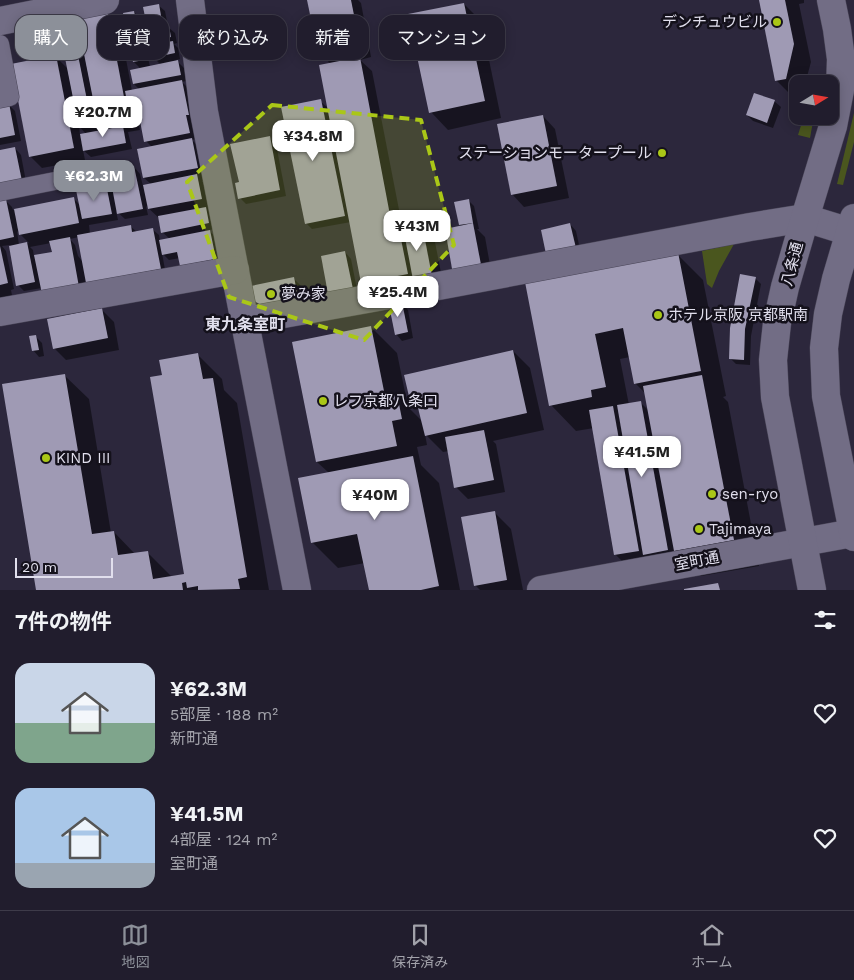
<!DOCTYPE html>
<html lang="ja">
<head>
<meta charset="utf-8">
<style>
  :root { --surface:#211d2d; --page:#292635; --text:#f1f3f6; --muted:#a2a2aa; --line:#3e3b49; --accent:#8c9099 }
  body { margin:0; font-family:"Work Sans","Noto Sans JP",sans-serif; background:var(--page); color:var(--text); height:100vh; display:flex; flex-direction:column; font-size:19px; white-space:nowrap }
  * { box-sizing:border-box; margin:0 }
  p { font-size:16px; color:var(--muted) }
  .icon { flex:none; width:28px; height:28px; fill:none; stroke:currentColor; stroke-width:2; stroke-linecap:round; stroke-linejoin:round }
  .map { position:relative; height:590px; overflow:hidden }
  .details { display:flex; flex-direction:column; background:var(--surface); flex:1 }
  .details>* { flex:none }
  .banner { position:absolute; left:15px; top:15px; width:500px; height:45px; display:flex; gap:10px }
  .needle { width:32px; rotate:79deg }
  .fabs { position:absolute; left:789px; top:75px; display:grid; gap:10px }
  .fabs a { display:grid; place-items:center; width:50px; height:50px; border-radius:10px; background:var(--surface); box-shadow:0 2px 12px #0003,0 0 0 1px var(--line); font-size:25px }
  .scale { position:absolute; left:15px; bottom:12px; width:98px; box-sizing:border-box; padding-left:5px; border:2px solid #e1dfed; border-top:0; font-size:14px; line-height:18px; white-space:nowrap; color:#e1dfed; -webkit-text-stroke:4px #14111b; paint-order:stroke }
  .price { position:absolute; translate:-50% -42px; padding:0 11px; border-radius:10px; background:#fff; color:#222; font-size:16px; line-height:32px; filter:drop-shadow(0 1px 2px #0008) }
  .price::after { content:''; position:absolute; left:50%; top:30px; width:15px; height:11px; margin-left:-8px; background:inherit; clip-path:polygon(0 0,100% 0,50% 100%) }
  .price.selected { background:var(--accent); color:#fff }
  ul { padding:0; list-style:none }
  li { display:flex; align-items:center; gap:15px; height:125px; padding:0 15px }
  li span { display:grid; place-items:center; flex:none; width:140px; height:100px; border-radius:15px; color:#555 }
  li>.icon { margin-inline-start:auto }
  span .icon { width:60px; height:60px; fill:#fffc; stroke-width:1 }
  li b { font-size:21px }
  h2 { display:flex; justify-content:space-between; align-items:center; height:60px; padding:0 15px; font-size:21px }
  .tag { padding:0 18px; border-radius:15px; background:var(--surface); box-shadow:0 2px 12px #0003,0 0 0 1px var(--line); font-size:18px; line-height:45px }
  .tag.selected { background:var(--accent); color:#fff }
  .tabs { display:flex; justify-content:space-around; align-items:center; height:70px; border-top:1px solid var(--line); background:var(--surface); font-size:14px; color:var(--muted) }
  .tabs a { display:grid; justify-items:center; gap:2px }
  .tabs .selected { color:var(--accent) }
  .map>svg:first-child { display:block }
  .green { fill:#4a561e }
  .shadow { fill:#0007; fill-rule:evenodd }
  .building { fill:#9f9ab4 }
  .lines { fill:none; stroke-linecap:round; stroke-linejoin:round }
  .lane-casing { stroke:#494557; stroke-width:19 }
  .street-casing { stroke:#494557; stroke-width:29 }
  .secondary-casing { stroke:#494557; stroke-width:29 }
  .lane { stroke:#726d85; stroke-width:18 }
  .street { stroke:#726d85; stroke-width:28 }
  .secondary { stroke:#726d85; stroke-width:28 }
  .marked { fill:#aac717; fill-opacity:0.2; stroke:#aac717; stroke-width:4; stroke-dasharray:10 6; stroke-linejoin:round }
  .poi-dot { fill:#aac717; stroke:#14111b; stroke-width:2 }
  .labels { text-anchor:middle; stroke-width:5; stroke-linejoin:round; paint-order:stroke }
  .poi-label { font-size:15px; fill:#e1dfed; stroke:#14111b; text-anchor:start }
  .street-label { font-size:15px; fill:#e1dfed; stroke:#14111b }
  .neighbourhood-label { font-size:16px; font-weight:bold; fill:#e1dfed; stroke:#14111b }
</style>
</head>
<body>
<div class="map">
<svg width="854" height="590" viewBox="0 0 854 590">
  <rect width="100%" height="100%" fill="#2c273c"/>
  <g class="green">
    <polygon points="854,113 854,142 843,185 837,184"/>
    <polygon points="804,116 814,116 810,138 798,135"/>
    <polygon points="734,244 719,271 712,288 707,284 702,251"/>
  </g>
  <g class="shadow">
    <polygon points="309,0 358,0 361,3 371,57 360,60 372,71 401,220 404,223 421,220 433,232 445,293 375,294 362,282 351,222 312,229 306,223 320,101 329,109 331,64 319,53"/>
    <polygon points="761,0 804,0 804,3 799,4 811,62 805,84 798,84 798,96 793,97 776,80"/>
    <polygon points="464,4 481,21 501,118 448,130 431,112"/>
    <path d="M158,5L165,11L168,27L175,33L177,43L174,44L178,48L180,59L176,60L184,68L186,81L182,82L188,88L196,139L192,140L204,152L209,180L202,181L209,188L213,211H209L212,214L215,229L209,230L216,238L222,265L188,272L180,258L169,260L162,253L166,275L150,278L42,288L24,291L18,285L10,245L2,246L6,251L14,289L11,290L15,311L0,314V202L6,201L12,207L13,210L73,198L81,206L106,185L115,194L134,167L140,174L143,186L151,184L144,178L152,147L146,141L140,112H136L140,130L128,132L132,149L91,157L83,150L85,160L42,168L30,156L55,56L69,70L71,22L81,32L107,15L120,27L132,91L140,90L134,84L141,69L134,62V12L140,18L150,67L161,65L153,57L155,45L151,41ZM79,126L86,134L80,135ZM146,206L160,219L162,232L170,239L160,241L159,235L152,229L137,232L130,226L90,234L89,225L118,220L116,211L125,219L148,215ZM17,231L29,243L19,245ZM79,237L83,262L78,256L75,245L70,239ZM51,243L53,253L34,257L33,250L30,247Z"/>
    <polygon points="774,101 781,107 773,128 753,121 747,115"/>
    <polygon points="8,104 15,111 21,141 0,145 0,106"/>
    <polygon points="543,116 555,129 569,198 524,207 512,194"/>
    <polygon points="269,138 276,144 286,196 246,204 240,198 241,183"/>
    <polygon points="15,148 21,155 27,187 0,151"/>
    <polygon points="468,200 474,206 479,229 477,229 485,237 494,287 468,291 462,227 460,225"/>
    <polygon points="570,224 576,231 581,254 554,260"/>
    <polygon points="345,252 351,259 358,295 336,299"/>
    <path d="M677,254L703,280L726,396L723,397L728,402L759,566L701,576L682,557L628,567L615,554L594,428L576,431L551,405L527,283ZM630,357L635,383L646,394L649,411L641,403L629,405L620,359Z"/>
    <polygon points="293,278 310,295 273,318 256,300"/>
    <polygon points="755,278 761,284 751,336 750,365 736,364 730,358"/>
    <polygon points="401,303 408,310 413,338 402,341 396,334"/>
    <polygon points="102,310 114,322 119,350 66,360 54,348"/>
    <polygon points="371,327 397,353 408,407 423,422 421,413 413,405 406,376 513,351 530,368 544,430 493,441 496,444 505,492 468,499 456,487 449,451 443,452 425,434 427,445 417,447 421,465 439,483 460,590 370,590 365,563 338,568 312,542 329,473 317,462 293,343"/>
    <polygon points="35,336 42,343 44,356 39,357 33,350"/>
    <polygon points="198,355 222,379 224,390 237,403 269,590 37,590 64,375 89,399 111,533 114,532 135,554 147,552 171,576 185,575 164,376"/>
    <polygon points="494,512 511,529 523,590 480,590 475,585"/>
  </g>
  <g class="building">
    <polygon points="307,0 351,0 360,45 318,53"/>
    <polygon points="759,0 785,0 794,44 786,79 775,81"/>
    <polygon points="464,3 485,101 429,113 408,14"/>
    <polygon points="159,4 163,27 169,26 171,37 150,41 143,7"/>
    <polygon points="134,11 144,60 133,62 123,13"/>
    <polygon points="108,13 128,118 98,124 77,19"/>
    <polygon points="71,20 92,125 79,128 58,23"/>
    <polygon points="173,41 175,53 152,58 149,45"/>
    <polygon points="56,55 74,148 29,157 11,64"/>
    <polygon points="360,57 390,215 396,214 408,274 361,283 319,65"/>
    <polygon points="178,60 181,75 133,84 130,70"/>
    <polygon points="182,80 189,115 186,115 190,133 144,142 137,105 128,107 125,91"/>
    <polygon points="754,93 775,100 767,123 746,115"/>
    <polygon points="321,99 345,216 305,224 281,107"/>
    <polygon points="9,103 15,135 0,138 0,105"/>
    <polygon points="543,115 557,186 511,195 497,124"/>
    <polygon points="123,126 126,143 83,151 80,134"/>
    <polygon points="270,136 280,190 238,199 235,183 239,182 230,144"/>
    <polygon points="192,138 198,168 143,178 137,149"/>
    <polygon points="15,147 22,181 0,186 0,150"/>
    <polygon points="134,166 143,209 117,214 109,171"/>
    <polygon points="197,174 202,199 148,209 143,185"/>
    <polygon points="106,184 112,214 82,219 76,190"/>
    <polygon points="74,197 79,223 19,235 14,209"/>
    <polygon points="6,199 14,237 0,240 0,201"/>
    <polygon points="469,199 473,223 459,225 454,202"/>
    <polygon points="206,207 209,223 161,233 158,216"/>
    <polygon points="421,219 433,281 414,285 402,222"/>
    <polygon points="473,223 483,275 454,280 445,229"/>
    <polygon points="570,223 576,248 546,254 541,230"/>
    <polygon points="131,225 132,232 153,228 161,269 86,283 77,235"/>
    <polygon points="210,230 216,259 180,266 177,252 162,255 159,240"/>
    <polygon points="70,237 79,287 42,294 34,255 52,252 49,241"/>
    <polygon points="27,242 35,282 16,286 9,246"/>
    <polygon points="0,246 8,283 0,285"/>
    <polygon points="345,251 353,289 328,294 321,256"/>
    <polygon points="678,252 701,371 634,384 623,328 595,334 606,387 591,390 592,397 549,406 525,282"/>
    <polygon points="740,274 756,277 745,329 744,360 729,359 730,328"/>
    <polygon points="294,277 299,302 267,308 254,301 251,286"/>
    <polygon points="402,302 408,332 395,335 389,305"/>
    <polygon points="102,308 108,338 53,349 47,319"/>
    <polygon points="371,326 385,396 397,394 402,419 392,421 397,446 316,462 292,342"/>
    <polygon points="36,335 39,350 32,351 29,336"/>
    <polygon points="513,350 527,413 425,436 417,404 411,405 404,375"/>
    <polygon points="198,353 203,379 213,378 247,577 238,579 240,589 198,590 198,586 187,588 186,582 182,583 183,590 36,590 2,384 65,374 92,534 114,531 118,555 148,551 153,579 184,574 150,377 162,375 159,360"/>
    <polygon points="702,375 734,540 674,551 643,386"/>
    <polygon points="641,401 668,550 643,555 617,405"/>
    <polygon points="613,406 639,551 614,555 589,410"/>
    <polygon points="484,430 494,480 454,488 445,437"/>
    <polygon points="413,456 439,586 421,590 369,590 357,534 311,543 298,478"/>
    <polygon points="495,511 507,580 474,586 461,517"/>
    <polygon points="718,583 720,590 684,590 684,589"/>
  </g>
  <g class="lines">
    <g class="lane-casing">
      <g id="lane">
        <polyline points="0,44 10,97 0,99"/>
        <polyline points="0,192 85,175"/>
      </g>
    </g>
    <g class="street-casing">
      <g id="street">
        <polyline points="190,0 204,112 297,590"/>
        <polyline points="0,21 105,0"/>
        <polyline points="0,312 235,270"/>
        <polyline points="245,321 417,290 750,227 805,218 850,232"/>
        <polyline points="541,590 853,533"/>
      </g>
    </g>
    <g class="secondary-casing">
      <g id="secondary">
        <polyline points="854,218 836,279 828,314 824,348 826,396 854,537"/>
        <polyline points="812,590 775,397 773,360 777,323 785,287 805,218 833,126 840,90 841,59 837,29 831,0"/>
      </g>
    </g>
    <use href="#lane" class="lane"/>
    <use href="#street" class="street"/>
    <use href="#secondary" class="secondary"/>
  </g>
  <path class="marked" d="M272,105L421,120L454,245L364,340L229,297L187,182Z"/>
  <g class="poi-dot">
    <circle cx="777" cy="22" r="5"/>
    <circle cx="662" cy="153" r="5"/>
    <circle cx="271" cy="294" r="5"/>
    <circle cx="658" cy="315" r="5"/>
    <circle cx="323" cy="401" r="5"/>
    <circle cx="46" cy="458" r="5"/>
    <circle cx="712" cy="494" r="5"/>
    <circle cx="699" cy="529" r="5"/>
  </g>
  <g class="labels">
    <g class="poi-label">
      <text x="767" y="27" text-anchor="end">デンチュウビル</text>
      <text x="652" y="158" text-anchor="end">ステーションモータープール</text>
      <text x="281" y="299">夢み家</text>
      <text x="668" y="320">ホテル京阪 京都駅南</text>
      <text x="333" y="406">レフ京都八条口</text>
      <text x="56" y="463">KIND III</text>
      <text x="722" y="499">sen-ryo</text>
      <text x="709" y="534">Tajimaya</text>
    </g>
    <g class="street-label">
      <text transform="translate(792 264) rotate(-75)" y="5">八条通</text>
      <text transform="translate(697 561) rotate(-11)" y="5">室町通</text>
    </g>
    <g class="neighbourhood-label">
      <text x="245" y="330">東九条室町</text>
    </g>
  </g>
</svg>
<div class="fabs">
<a><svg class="needle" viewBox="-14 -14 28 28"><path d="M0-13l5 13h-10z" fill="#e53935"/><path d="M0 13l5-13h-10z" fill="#a2a2aa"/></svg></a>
</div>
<div class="scale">20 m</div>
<b class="price" style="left:103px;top:138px">¥20.7M</b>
<b class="price" style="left:313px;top:162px">¥34.8M</b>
<b class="price selected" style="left:94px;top:202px">¥62.3M</b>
<b class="price" style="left:417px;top:252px">¥43M</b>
<b class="price" style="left:398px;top:318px">¥25.4M</b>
<b class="price" style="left:642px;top:478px">¥41.5M</b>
<b class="price" style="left:375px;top:521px">¥40M</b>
<div class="banner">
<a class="tag selected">購入</a>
<a class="tag">賃貸</a>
<a class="tag">絞り込み</a>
<a class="tag">新着</a>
<a class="tag">マンション</a>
</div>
</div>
<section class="details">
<h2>7件の物件<svg class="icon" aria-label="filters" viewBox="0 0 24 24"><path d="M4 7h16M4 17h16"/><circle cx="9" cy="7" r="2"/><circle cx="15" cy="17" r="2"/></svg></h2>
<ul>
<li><span style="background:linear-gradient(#c9d6e8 60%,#7fa58c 0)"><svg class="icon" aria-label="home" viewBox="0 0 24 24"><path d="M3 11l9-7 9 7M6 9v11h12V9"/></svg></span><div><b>¥62.3M</b><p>5部屋 · 188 m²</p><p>新町通</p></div><svg class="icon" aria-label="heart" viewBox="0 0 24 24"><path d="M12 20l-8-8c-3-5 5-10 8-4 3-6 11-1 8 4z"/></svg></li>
<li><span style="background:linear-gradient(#a9c7e8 75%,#9aa5b1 0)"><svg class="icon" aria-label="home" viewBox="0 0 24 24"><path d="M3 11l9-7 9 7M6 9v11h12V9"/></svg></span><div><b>¥41.5M</b><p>4部屋 · 124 m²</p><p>室町通</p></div><svg class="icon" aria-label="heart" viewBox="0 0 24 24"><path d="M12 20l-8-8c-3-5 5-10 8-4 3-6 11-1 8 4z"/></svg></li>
</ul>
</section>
<nav class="tabs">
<a class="selected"><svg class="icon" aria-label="map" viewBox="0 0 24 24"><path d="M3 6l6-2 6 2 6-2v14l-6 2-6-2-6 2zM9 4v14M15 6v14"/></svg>地図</a>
<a><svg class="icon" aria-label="saved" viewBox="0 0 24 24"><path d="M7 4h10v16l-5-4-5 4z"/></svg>保存済み</a>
<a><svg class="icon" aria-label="home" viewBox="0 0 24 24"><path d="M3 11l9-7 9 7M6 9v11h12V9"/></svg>ホーム</a>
</nav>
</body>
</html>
